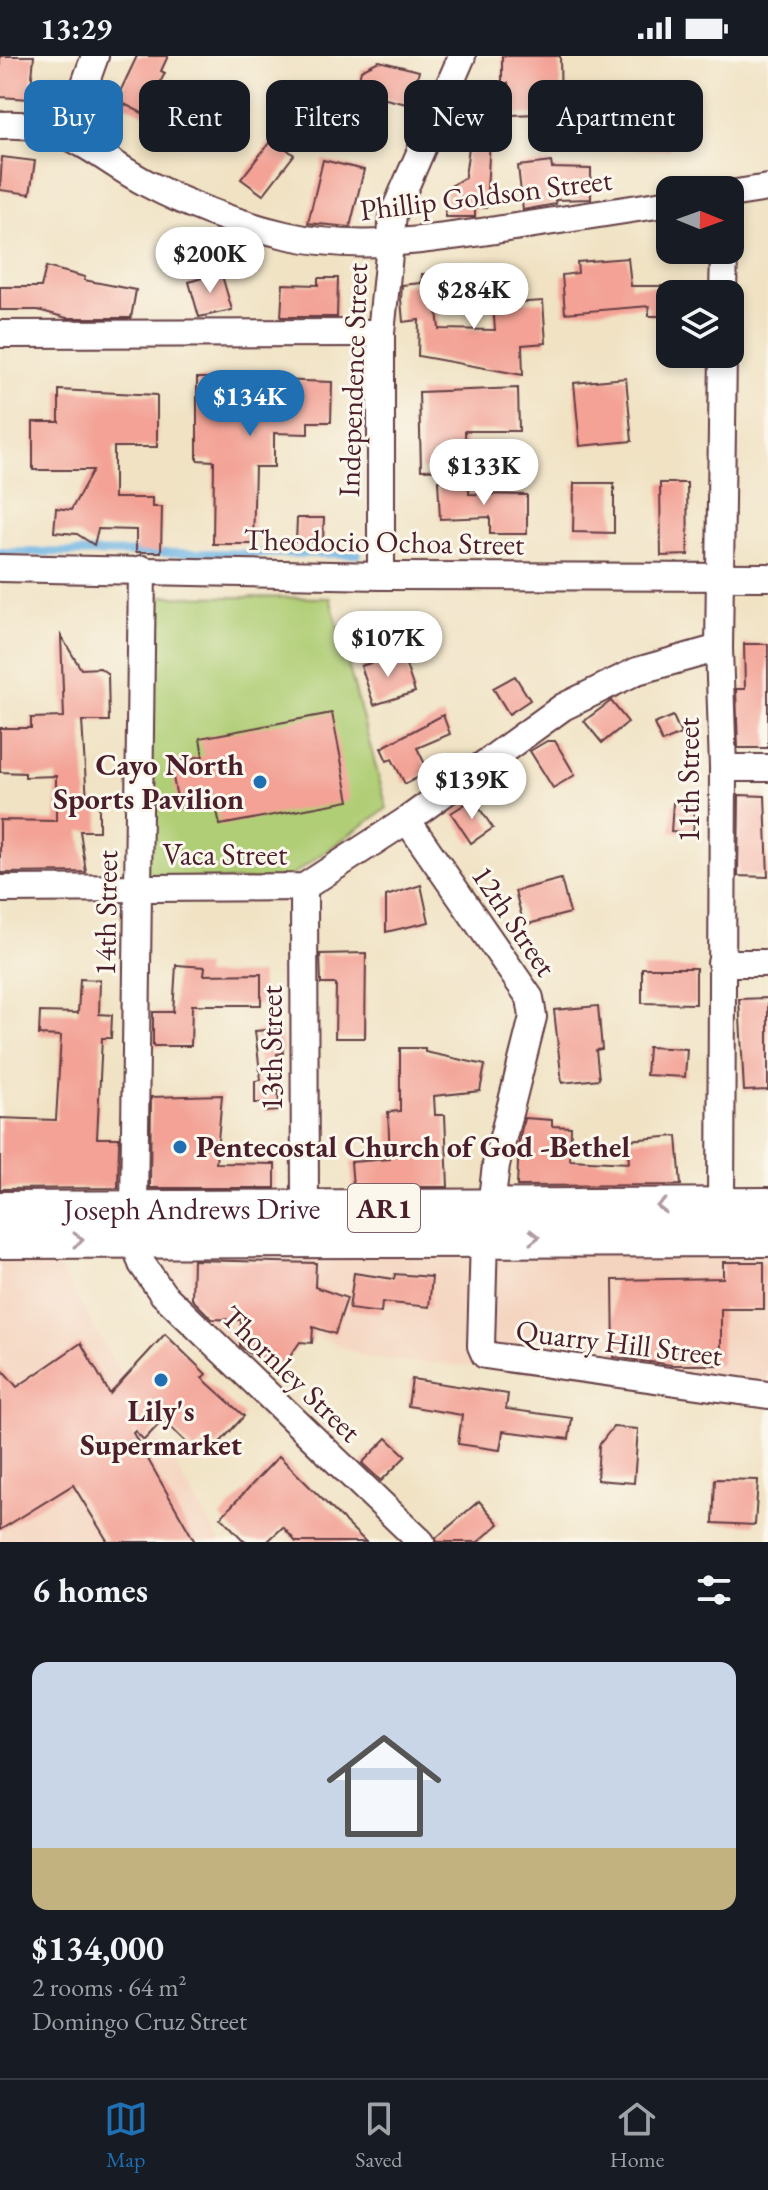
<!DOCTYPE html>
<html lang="en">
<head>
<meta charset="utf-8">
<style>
  :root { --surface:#171b24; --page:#242831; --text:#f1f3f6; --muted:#9ea1a6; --line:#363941; --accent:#1f6fb2 }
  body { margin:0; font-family:"EB Garamond",serif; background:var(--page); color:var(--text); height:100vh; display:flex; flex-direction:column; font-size:30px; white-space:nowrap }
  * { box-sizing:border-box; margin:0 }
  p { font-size:26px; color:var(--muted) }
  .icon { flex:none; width:44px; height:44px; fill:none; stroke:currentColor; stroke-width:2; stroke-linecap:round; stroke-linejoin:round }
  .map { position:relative; height:1486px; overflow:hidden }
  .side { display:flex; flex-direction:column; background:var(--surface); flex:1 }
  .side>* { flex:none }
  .top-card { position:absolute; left:24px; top:24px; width:720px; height:72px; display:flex; gap:16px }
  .needle { width:52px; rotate:91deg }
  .tools { position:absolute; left:656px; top:120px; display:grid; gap:16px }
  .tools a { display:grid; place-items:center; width:88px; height:88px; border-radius:16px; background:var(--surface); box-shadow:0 4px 12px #0003; font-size:40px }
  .price { position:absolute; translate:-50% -68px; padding:0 18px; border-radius:28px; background:#fff; color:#222; font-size:26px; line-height:52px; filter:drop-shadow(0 2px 4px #0008) }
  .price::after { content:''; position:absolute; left:50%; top:48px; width:24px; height:18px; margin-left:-12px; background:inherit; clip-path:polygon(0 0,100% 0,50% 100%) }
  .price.on { background:var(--accent); color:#fff }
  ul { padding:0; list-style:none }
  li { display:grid; align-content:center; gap:16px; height:424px; padding:0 32px }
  li span { display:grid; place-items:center; height:248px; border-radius:16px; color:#555 }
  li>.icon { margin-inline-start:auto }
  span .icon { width:144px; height:144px; fill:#fffc; stroke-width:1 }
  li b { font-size:34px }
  h2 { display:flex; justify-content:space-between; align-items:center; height:96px; padding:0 32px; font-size:34px }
  .chip { padding:0 28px; border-radius:16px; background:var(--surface); box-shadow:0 4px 12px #0003; font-size:28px; line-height:72px }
  .chip.on { background:var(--accent); color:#fff }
  .status { display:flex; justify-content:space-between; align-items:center; height:56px; padding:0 40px; background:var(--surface); direction:ltr }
  .status svg { height:22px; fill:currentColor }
  .tabs { display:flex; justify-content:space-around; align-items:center; height:112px; border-top:2px solid var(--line); background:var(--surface); font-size:22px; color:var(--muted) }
  .tabs a { display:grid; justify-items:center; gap:4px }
  .tabs .on { color:var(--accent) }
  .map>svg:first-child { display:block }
  .built { fill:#f4d4bf }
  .green { fill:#b0ce76; stroke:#7d7650; stroke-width:2 }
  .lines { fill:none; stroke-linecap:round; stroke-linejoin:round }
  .stream { stroke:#6cb2e2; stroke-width:8 }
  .building { fill:#f3a295 }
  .minor-casing { stroke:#633c42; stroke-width:30 }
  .highway-casing { stroke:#633c42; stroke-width:40 }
  .minor { stroke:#fff; stroke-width:26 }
  .highway { stroke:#fff; stroke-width:36 }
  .oneway { stroke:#ae9aa0 }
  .poi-dot { fill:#1f6fb2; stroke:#fbf7ec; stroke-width:3 }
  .labels { text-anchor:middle; stroke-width:6; stroke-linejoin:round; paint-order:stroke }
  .shield { fill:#fbf7ec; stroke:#7f6065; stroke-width:2 }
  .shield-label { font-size:28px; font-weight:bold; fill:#4a1f2b }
  .street-label { font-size:30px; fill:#4a1f2b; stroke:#fbf7ec }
  .poi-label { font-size:30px; font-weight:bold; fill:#4a1f2b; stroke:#fbf7ec; text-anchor:end }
</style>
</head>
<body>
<div class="status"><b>13:29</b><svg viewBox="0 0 49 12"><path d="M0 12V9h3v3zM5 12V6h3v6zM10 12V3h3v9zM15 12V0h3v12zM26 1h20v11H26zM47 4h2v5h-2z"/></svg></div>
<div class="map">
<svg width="768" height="1486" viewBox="0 0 768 1486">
  <rect width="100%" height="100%" fill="#fbf7ec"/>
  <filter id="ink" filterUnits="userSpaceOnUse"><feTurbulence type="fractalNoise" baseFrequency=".0125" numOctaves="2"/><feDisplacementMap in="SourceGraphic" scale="16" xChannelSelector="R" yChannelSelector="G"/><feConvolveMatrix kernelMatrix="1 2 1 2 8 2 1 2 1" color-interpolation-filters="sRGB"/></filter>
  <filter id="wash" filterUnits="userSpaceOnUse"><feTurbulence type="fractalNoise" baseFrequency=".006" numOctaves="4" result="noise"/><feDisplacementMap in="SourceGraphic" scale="32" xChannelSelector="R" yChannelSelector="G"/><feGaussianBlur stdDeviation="1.8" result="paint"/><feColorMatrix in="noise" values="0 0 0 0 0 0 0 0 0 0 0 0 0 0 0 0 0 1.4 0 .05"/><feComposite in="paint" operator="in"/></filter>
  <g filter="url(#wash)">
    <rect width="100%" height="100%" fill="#f0e2c3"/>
    <g class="built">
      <polygon points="768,1195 768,1335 368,1302 271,1260 238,1297 167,1233 163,1214 170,1202 182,1196"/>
      <polygon points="0,1201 54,1202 220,1486 0,1486"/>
    </g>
    <polygon class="green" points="149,540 330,542 387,752 284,825 146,823"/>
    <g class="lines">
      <polyline class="stream" points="0,496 358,498"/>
    </g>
    <g id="blocks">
      <g class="building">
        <polygon points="0,0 34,0 30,43 0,41"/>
        <polygon points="137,0 168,0 161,15 165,17 144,58 116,44"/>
        <polygon points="502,0 560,0 561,57 512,59 508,27 502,27"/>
        <polygon points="379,5 419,15 411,49 356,36 361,14"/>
        <polygon points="475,46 492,49 486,152 475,151 475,161 445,161 446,133 465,121"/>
        <polygon points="633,57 670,59 669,94 632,92"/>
        <polygon points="273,82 294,99 263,139 241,123"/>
        <polygon points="2,101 35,105 30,138 0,134"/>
        <polygon points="323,104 364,114 350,171 308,167"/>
        <polygon points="551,106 552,112 591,113 591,143 555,144 556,148 523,154 518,110"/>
        <polygon points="628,202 631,230 670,230 670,260 649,260 649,250 565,257 562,219 578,217 577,206"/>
        <polygon points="46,211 85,221 84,224 136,234 131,262 67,262 38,254 0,254 0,231 41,231"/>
        <polygon points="221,216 232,254 199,261 189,226"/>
        <polygon points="422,218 433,218 439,273 495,274 493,248 543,245 546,287 522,289 523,319 418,300 419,264 403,266 401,243 402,229 421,227"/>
        <polygon points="318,222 338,222 337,261 281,261 283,228 318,229"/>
        <polygon points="274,317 274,324 332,326 331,366 308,366 308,378 274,377 274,411 255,411 253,488 213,488 214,405 197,404 197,322 254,322 254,318"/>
        <polygon points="626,322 632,385 580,390 574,327"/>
        <polygon points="518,332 519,375 465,375 466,401 456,402 456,413 421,414 419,336"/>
        <polygon points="59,334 157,339 157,391 114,391 114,442 152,442 152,451 162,451 161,496 136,496 136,474 98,473 94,489 77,478 54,476 56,452 71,454 93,414 33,414 33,366 59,366"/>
        <polygon points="438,424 469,425 469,438 527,439 527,478 490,478 490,461 440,463"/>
        <polygon points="574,427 614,427 614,477 573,476"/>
        <polygon points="660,427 687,427 688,499 661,500"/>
        <polygon points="297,462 324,462 323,486 296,486"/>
        <polygon points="61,580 81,613 100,612 108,618 109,665 82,665 87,745 99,745 99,775 80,775 86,816 0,817 0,764 56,765 56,720 25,721 25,717 0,716 0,672 31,672 31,662 64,661"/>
        <polygon points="744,588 768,588 768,692 738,692 736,633 745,633"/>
        <polygon points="402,597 415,636 374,649 361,610"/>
        <polygon points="515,620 530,644 509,658 493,632"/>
        <polygon points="611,645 628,666 602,687 584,665"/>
        <polygon points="332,657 349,745 220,769 215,745 179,752 170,706 203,700 200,682"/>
        <polygon points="443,659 450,678 417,692 429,716 405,728 392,703 387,705 381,692"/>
        <polygon points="673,660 681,678 662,686 654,668"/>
        <polygon points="547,685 555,685 575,719 553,732 530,695"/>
        <polygon points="739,739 765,740 768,821 738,820"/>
        <polygon points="473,743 493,772 471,787 451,757"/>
        <polygon points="673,747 695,748 693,778 671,776"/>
        <polygon points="561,823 570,857 524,869 515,835"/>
        <polygon points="421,829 429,866 386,876 386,840"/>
        <polygon points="366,897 365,982 335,982 336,928 321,928 320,898"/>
        <polygon points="176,909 205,911 204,919 261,918 261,949 192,949 191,990 153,990 153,956 173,956"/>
        <polygon points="642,912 696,912 696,948 642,947"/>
        <polygon points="80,923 100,924 99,958 112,959 111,982 102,982 97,1082 119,1082 118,1132 0,1133 0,1062 56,1064 61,980 39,979 40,956 78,957"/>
        <polygon points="768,942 768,1034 744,1035 739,943"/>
        <polygon points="598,950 602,993 596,994 599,1023 562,1027 554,954"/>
        <polygon points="280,973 283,997 277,998 279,1055 264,1056 263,1047 255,1047 255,1025 261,1024 255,975"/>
        <polygon points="648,991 687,993 685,1021 646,1019"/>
        <polygon points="400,992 425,992 425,996 485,1009 480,1035 434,1040 435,1059 445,1059 448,1131 353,1131 351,1106 390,1103 388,1056 400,1055"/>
        <polygon points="222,1039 216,1107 275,1108 275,1132 150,1132 151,1041"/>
        <polygon points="524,1062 552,1064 552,1070 571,1071 570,1104 629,1107 627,1084 677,1080 681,1129 517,1130 519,1085"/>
        <polygon points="193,1204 316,1207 315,1231 347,1242 335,1278 313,1271 312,1287 300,1286 277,1319 240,1290 241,1264 212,1263 192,1243"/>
        <polygon points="723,1206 764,1206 764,1253 721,1253 721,1309 672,1309 614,1301 613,1224 723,1222"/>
        <polygon points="354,1217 394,1223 395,1218 432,1221 429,1251 382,1246 381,1257 349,1253"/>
        <polygon points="165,1278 206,1318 202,1322 244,1360 216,1391 207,1383 195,1395 163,1364 144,1384 135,1375 133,1377 195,1486 108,1486 73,1429 0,1474 0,1311 17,1331 81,1287 110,1338"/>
        <polygon points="412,1323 508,1338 506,1353 572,1362 569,1383 503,1375 500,1394 458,1388 462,1359 408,1350"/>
        <polygon points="613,1371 638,1373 634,1427 597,1424 599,1389"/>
        <polygon points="387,1382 406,1400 381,1425 362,1407"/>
        <polygon points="279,1400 327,1448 366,1486 296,1486 283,1471 267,1486 245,1486 221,1461"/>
        <polygon points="715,1423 758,1424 755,1469 713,1467"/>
        <polygon points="479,1445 499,1468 478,1486 437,1486 436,1482"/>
      </g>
    </g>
  </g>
  <g filter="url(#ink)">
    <use href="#blocks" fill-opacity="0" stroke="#633c42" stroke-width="2"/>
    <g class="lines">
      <g class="minor-casing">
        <g id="minor">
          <path d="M0,69C71,65 91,98 148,128C190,150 239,168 285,179C358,196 428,184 502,173C558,164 614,156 670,147"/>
          <polyline points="67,78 95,0"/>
          <polyline points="730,138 768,132"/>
          <polyline points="723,238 724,194"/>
          <polyline points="0,278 381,277"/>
          <polyline points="0,512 381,520 768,521"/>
          <polyline points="381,520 381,277 393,159 462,0"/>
          <polyline points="723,712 768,712"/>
          <polyline points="407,764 530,942 533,961 496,1109 491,1151"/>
          <polyline points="304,831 305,1153"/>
          <polyline points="0,833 304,831 407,764 563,651 637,615 719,592"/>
          <polyline points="721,907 768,907"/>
          <polyline points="721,1150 723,712 719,592 723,298"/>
          <polyline points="134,1154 142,513"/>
          <polyline points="484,1181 481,1290 485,1299 768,1339"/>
          <polyline points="134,1184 142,1208 163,1238 421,1486"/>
        </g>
      </g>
      <g class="highway-casing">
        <g id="highway">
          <path id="s1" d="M0,1154L768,1150"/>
          <polyline points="0,1184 768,1182"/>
        </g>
      </g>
      <use href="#minor" class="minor"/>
      <use href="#highway" class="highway"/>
    </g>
    <defs><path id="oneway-chevron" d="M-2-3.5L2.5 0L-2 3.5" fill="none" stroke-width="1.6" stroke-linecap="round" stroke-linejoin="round" transform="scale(2)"/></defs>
    <g class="oneway">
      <use href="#oneway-chevron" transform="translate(662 1150) rotate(180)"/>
      <use href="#oneway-chevron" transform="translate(534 1181)"/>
      <use href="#oneway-chevron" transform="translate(78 1184)"/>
    </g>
  </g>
  <g class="poi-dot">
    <circle cx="260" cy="726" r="8"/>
    <circle cx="180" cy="1091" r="8"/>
    <circle cx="161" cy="1324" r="8"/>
  </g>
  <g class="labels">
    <rect class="shield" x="348" y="1128" width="72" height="48" rx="6"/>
    <g class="shield-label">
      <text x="384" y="1162">AR1</text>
    </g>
    <g class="street-label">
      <text transform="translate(486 139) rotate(-7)" y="10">Phillip Goldson Street</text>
      <text transform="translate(353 324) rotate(-88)" y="10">Independence Street</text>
      <text transform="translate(384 486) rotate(1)" y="10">Theodocio Ochoa Street</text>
      <text transform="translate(689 724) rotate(-90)" y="10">11th Street</text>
      <text x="225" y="809">Vaca Street</text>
      <text transform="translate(106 857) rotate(-89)" y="10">14th Street</text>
      <text transform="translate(514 865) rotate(56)" y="10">12th Street</text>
      <text transform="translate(272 992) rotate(-90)" y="10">13th Street</text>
      <text dy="10" stroke="none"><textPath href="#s1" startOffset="192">Joseph Andrews Drive</textPath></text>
      <text transform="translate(619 1287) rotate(7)" y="10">Quarry Hill Street</text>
      <text transform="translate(291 1318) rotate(44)" y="10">Thornley Street</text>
    </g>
    <g class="poi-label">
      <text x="244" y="719">Cayo North<tspan x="244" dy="34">Sports Pavilion</tspan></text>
      <text x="196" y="1101" text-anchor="start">Pentecostal Church of God -Bethel</text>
      <text x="161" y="1365" text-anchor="middle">Lily's<tspan x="161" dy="34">Supermarket</tspan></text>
    </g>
  </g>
</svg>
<div class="tools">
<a><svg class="needle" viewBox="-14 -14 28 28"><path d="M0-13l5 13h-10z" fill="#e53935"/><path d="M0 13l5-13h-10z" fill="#9ea1a6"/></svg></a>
<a><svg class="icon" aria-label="layers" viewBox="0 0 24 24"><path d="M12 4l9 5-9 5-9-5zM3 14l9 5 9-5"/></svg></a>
</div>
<b class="price" style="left:210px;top:239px">$200K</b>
<b class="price" style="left:474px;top:275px">$284K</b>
<b class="price on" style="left:250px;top:382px">$134K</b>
<b class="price" style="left:484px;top:451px">$133K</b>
<b class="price" style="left:388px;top:623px">$107K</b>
<b class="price" style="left:472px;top:765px">$139K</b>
<div class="top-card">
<a class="chip on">Buy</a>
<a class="chip">Rent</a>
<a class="chip">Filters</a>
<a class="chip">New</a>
<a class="chip">Apartment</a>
</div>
</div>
<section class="side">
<h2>6 homes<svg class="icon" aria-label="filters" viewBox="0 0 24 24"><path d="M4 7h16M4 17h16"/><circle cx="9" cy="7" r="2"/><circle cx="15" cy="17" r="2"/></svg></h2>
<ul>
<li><span style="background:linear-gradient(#c9d6e8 75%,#c2b280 0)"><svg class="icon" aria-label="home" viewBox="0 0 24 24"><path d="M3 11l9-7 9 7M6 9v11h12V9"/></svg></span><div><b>$134,000</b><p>2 rooms · 64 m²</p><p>Domingo Cruz Street</p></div></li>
</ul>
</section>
<nav class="tabs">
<a class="on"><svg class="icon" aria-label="map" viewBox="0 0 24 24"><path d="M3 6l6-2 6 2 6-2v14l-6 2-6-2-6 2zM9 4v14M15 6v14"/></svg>Map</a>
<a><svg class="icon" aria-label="saved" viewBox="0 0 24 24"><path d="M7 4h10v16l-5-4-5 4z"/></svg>Saved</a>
<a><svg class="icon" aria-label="home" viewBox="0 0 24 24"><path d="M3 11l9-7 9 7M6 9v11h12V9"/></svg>Home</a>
</nav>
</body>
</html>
